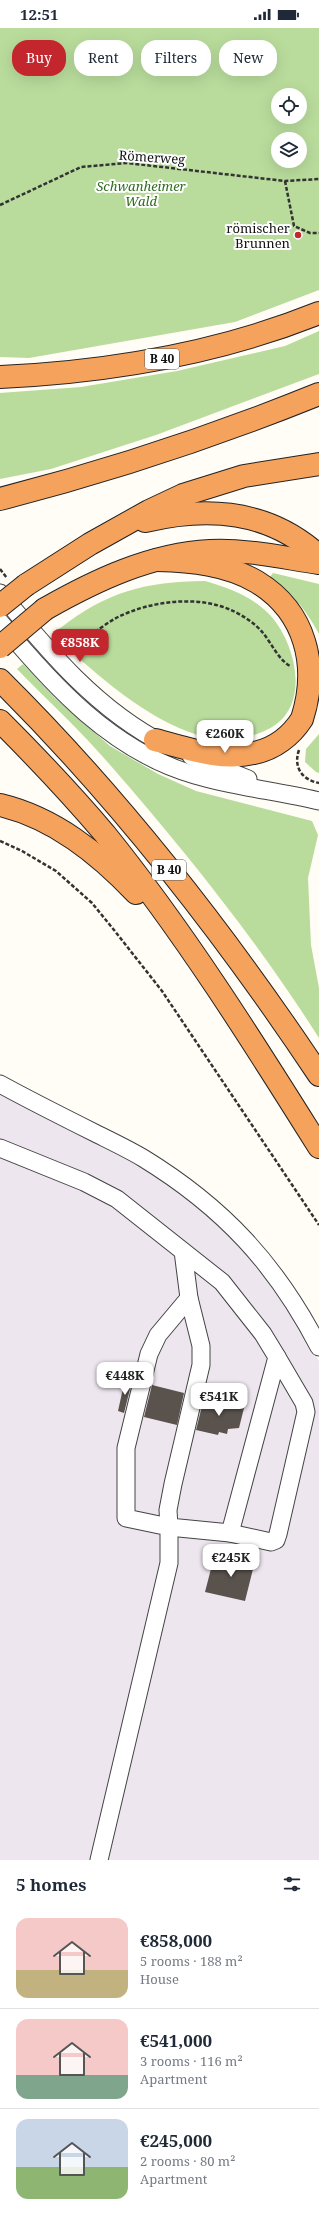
<!DOCTYPE html>
<html lang="en">
<head>
<meta charset="utf-8">
<style>
  :root { --surface:#fff; --page:#f6f6f7; --text:#1f2937; --muted:#747a83; --line:#e0e1e3; --accent:#c4262e }
  body { margin:0; font-family:"Noto Serif",serif; background:var(--page); color:var(--text); height:100vh; display:flex; flex-direction:column; font-size:15px; white-space:nowrap }
  * { box-sizing:border-box; margin:0 }
  p { font-size:13px; color:var(--muted) }
  .icon { flex:none; width:22px; height:22px; fill:none; stroke:currentColor; stroke-width:2; stroke-linecap:round; stroke-linejoin:round }
  .map { position:relative; height:1832px; overflow:hidden }
  .drawer { display:flex; flex-direction:column; background:var(--surface); flex:1 }
  .drawer>* { flex:none }
  .top-card { position:absolute; left:12px; top:12px; width:295px; height:36px; display:flex; gap:8px }
  .tools { position:absolute; left:271px; top:60px; display:grid; gap:8px }
  .tools a { display:grid; place-items:center; width:36px; height:36px; border-radius:50%; background:var(--surface); box-shadow:0 4px 16px #0002; font-size:20px }
  .price { position:absolute; translate:-50% -34px; padding:0 9px; border-radius:8px; background:#fff; color:#222; font-size:13px; line-height:26px; filter:drop-shadow(0 1px 2px #0008) }
  .price::after { content:''; position:absolute; left:50%; top:24px; width:12px; height:9px; margin-left:-6px; background:inherit; clip-path:polygon(0 0,100% 0,50% 100%) }
  .price.active { background:var(--accent); color:#fff }
  ul { padding:0; list-style:none }
  li { display:flex; align-items:center; gap:12px; height:100px; padding:0 16px }
  li+li { border-top:1px solid var(--line) }
  li span { display:grid; place-items:center; flex:none; width:112px; height:80px; border-radius:12px; color:#555 }
  li>.icon { margin-inline-start:auto }
  span .icon { width:48px; height:48px; fill:#fffc; stroke-width:1 }
  li b { font-size:17px }
  h2 { display:flex; justify-content:space-between; align-items:center; height:48px; padding:0 16px; font-size:17px }
  .chip { padding:0 14px; border-radius:16px; background:var(--surface); box-shadow:0 4px 16px #0002; font-size:14px; line-height:36px }
  .chip.active { background:var(--accent); color:#fff }
  .status { display:flex; justify-content:space-between; align-items:center; height:28px; padding:0 20px; background:var(--surface); direction:ltr }
  .status svg { height:11px; fill:currentColor }
  .map>svg:first-child { display:block }
  .industrial { fill:#eee6ef }
  .forest { fill:#b9dc9c; fill-rule:evenodd }
  .building { fill:#5a524d }
  .lines { fill:none; stroke-linecap:round; stroke-linejoin:round }
  .minor-casing { stroke:#444; stroke-width:19 }
  .highway-casing { stroke:#222; stroke-width:24 }
  .path { stroke:#333; stroke-width:2.5; stroke-dasharray:4 2; stroke-linecap:butt }
  .minor { stroke:#fff; stroke-width:17 }
  .highway { stroke:#f5a25d; stroke-width:22 }
  .highway-bridge-casing { stroke:#222; stroke-width:24; stroke-linecap:butt }
  .highway-bridge { stroke:#f5a25d; stroke-width:22 }
  .poi-dot { fill:#c4262e; stroke:#fff; stroke-width:1.5 }
  .labels { text-anchor:middle; stroke-width:4; stroke-linejoin:round; paint-order:stroke }
  .shield { fill:#fff; stroke:#585858; stroke-width:1 }
  .shield-label { font-size:12px; font-weight:bold; fill:#111 }
  .street-label { font-size:13px; fill:#111; stroke:#fff }
  .park-label { font-size:13px; font-style:italic; fill:#2f6b1f; stroke:#fff }
  .poi-label { font-size:13px; fill:#111; stroke:#fff; text-anchor:end }
</style>
</head>
<body>
<div class="status"><b>12:51</b><svg viewBox="0 0 49 12"><path d="M0 12V9h3v3zM5 12V6h3v6zM10 12V3h3v9zM15 12V0h3v12zM26 1h20v11H26zM47 4h2v5h-2z"/></svg></div>
<div class="map">
<svg width="319" height="1832" viewBox="0 0 319 1832">
  <rect width="100%" height="100%" fill="#fffdf5"/>
  <polygon class="industrial" points="0,1064 148,1143 198,1177 256,1234 300,1298 319,1333 319,1832 0,1832"/>
  <g class="forest">
    <path d="M0,0H319V262L235,294L29,330L0,329ZM278,67H300V89H278ZM278,111H300V133H278Z"/>
    <polygon points="319,303 319,346 156,407 51,441 0,451 0,365 81,359 177,343 285,318"/>
    <path d="M273,545L319,556V606C306,582 293,565 269,550Z"/>
    <path d="M205,553C228,560 249,567 267,584C291,607 308,660 284,689C268,708 231,715 208,710C153,696 107,655 66,619L72,617L68,607L59,601C108,563 144,554 205,553Z"/>
    <path d="M23,636L55,670L110,718L158,746L196,763L312,793L318,807L308,850L311,917L319,960V1010C258,914 186,824 111,738C82,704 48,673 17,641Z"/>
    <polygon points="319,706 319,745 316,744 305,734 306,721"/>
  </g>
  <g class="building">
    <polygon points="125,1351 132,1353 124,1385 118,1383"/>
    <polygon points="152,1357 184,1365 177,1397 144,1389"/>
    <polygon points="204,1370 244,1380 239,1400 228,1401 227,1406 219,1404 218,1407 196,1402"/>
    <polygon points="242,1525 256,1529 245,1573 205,1564 213,1533 238,1539"/>
  </g>
  <g class="lines">
    <g class="minor-casing">
      <g id="minor">
        <path d="M0,565C48,623 98,683 166,717"/>
        <path d="M0,594C52,657 113,724 195,747C235,759 278,763 319,773"/>
        <polyline points="191,728 248,751"/>
        <path d="M0,1056C31,1073 63,1089 95,1105C111,1113 128,1121 143,1130C223,1179 276,1236 319,1319"/>
        <polyline points="0,1120 84,1154 117,1171 222,1254 263,1306 277,1329 230,1505 169,1499 168,1482 173,1456 201,1337 201,1318 189,1270 183,1223"/>
        <polyline points="230,1505 271,1514 276,1512 278,1506 306,1384 304,1375 277,1329"/>
        <polyline points="99,1832 169,1535 169,1499 126,1490 126,1420 149,1326 158,1307 189,1270"/>
      </g>
    </g>
    <g class="highway-casing">
      <g id="highway">
        <path d="M0,349C109,344 217,326 319,285"/>
        <path d="M0,471C109,443 215,408 319,366"/>
        <path d="M145,493C208,478 269,482 319,528"/>
        <polyline points="26,557 90,516 149,483 183,467 244,448 319,436"/>
        <path d="M45,581C96,552 151,526 210,523C246,521 284,530 319,535"/>
        <path d="M0,652C120,771 225,906 319,1047"/>
        <path d="M0,693C36,729 72,767 105,806C184,904 252,1012 319,1119"/>
        <path d="M155,712C187,720 221,733 254,725C274,721 291,708 302,691C319,638 306,584 257,554C227,536 191,533 157,532"/>
        <path d="M0,777C54,790 98,825 136,865"/>
      </g>
    </g>
    <g class="path">
      <polyline points="285,153 294,198 310,205 319,205"/>
      <polyline points="0,177 81,139 127,135 285,153 319,151"/>
      <polyline points="0,541 7,550"/>
      <path d="M61,611C82,619 100,598 118,589C151,573 197,567 231,582C242,587 255,595 263,605C272,616 278,631 290,638"/>
      <path d="M299,722C293,739 302,752 319,755"/>
      <polyline points="0,813 22,823 56,843 92,875 114,902 162,963 319,1197"/>
    </g>
    <use href="#minor" class="minor"/>
    <use href="#highway" class="highway"/>
    <g class="highway-bridge-casing">
      <g id="highway-bridge">
        <polyline points="0,578 26,557"/>
        <polyline points="0,619 45,581"/>
      </g>
    </g>
    <use href="#highway-bridge" class="highway-bridge"/>
  </g>
  <circle class="poi-dot" cx="298" cy="207" r="4"/>
  <g class="labels">
    <g class="shield">
      <rect x="145" y="321" width="34" height="20" rx="3"/>
      <rect x="152" y="832" width="34" height="20" rx="3"/>
    </g>
    <g class="shield-label">
      <text x="162" y="335">B 40</text>
      <text x="169" y="846">B 40</text>
    </g>
    <g class="street-label">
      <text transform="translate(152 129) rotate(4)" y="5">Römerweg</text>
    </g>
    <g class="park-label">
      <text x="141" y="163">Schwanheimer<tspan x="141" dy="15">Wald</tspan></text>
    </g>
    <g class="poi-label">
      <text x="290" y="205">römischer<tspan x="290" dy="15">Brunnen</tspan></text>
    </g>
  </g>
</svg>
<div class="tools">
<a><svg class="icon" aria-label="locate" viewBox="0 0 24 24"><circle cx="12" cy="12" r="6"/><path d="M12 2v4M12 18v4M2 12h4M18 12h4"/></svg></a>
<a><svg class="icon" aria-label="layers" viewBox="0 0 24 24"><path d="M12 4l9 5-9 5-9-5zM3 14l9 5 9-5"/></svg></a>
</div>
<b class="price active" style="left:80px;top:635px">€858K</b>
<b class="price" style="left:225px;top:726px">€260K</b>
<b class="price" style="left:125px;top:1368px">€448K</b>
<b class="price" style="left:219px;top:1389px">€541K</b>
<b class="price" style="left:231px;top:1550px">€245K</b>
<div class="top-card">
<a class="chip active">Buy</a>
<a class="chip">Rent</a>
<a class="chip">Filters</a>
<a class="chip">New</a>
</div>
</div>
<section class="drawer">
<h2>5 homes<svg class="icon" aria-label="filters" viewBox="0 0 24 24"><path d="M4 7h16M4 17h16"/><circle cx="9" cy="7" r="2"/><circle cx="15" cy="17" r="2"/></svg></h2>
<ul>
<li><span style="background:linear-gradient(#f6c9c9 65%,#c2b280 0)"><svg class="icon" aria-label="home" viewBox="0 0 24 24"><path d="M3 11l9-7 9 7M6 9v11h12V9"/></svg></span><div><b>€858,000</b><p>5 rooms · 188 m²</p><p>House</p></div></li>
<li><span style="background:linear-gradient(#f6c9c9 70%,#7fa58c 0)"><svg class="icon" aria-label="home" viewBox="0 0 24 24"><path d="M3 11l9-7 9 7M6 9v11h12V9"/></svg></span><div><b>€541,000</b><p>3 rooms · 116 m²</p><p>Apartment</p></div></li>
<li><span style="background:linear-gradient(#c9d6e8 60%,#8fb573 0)"><svg class="icon" aria-label="home" viewBox="0 0 24 24"><path d="M3 11l9-7 9 7M6 9v11h12V9"/></svg></span><div><b>€245,000</b><p>2 rooms · 80 m²</p><p>Apartment</p></div></li>
</ul>
</section>
</body>
</html>
